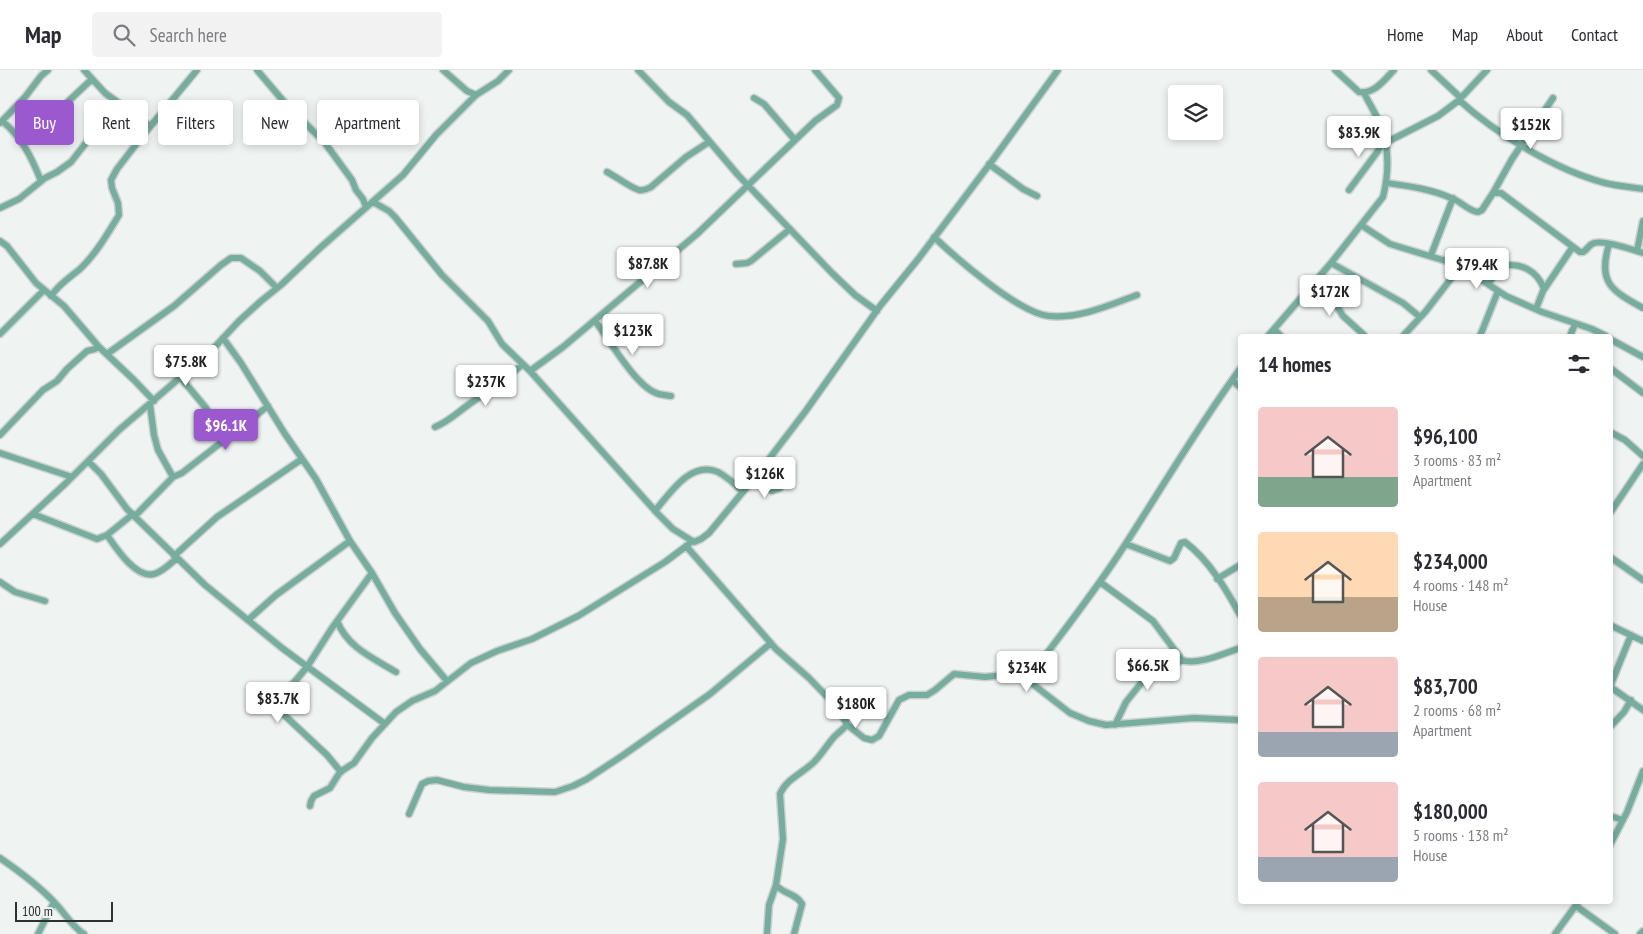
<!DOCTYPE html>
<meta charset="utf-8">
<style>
:root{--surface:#fff;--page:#f2f2f3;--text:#2b2b33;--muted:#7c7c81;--line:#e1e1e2;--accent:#9a59cf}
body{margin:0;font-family:"PT Sans Narrow",sans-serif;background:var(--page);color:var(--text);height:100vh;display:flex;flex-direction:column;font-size:19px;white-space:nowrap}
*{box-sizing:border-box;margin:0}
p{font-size:16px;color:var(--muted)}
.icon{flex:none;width:28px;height:28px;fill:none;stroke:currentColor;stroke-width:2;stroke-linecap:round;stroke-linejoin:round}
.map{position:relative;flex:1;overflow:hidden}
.drawer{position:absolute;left:1238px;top:264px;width:375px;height:570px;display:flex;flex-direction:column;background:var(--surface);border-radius:5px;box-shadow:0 2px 8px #0003}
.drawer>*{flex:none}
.banner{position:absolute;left:15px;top:30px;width:475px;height:45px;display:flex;gap:10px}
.controls{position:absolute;left:1168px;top:15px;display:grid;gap:10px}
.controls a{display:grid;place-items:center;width:55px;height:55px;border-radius:5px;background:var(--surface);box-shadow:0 2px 8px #0003;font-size:25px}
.scale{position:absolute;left:15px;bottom:12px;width:98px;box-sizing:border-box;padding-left:5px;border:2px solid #2e302f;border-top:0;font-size:14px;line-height:18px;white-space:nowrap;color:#2e302f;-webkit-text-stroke:4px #eff4f3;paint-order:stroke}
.price{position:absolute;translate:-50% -42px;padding:0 11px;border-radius:5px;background:#fff;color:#222;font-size:16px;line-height:32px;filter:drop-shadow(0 1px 2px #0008)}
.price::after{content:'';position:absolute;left:50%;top:30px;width:15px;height:11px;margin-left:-8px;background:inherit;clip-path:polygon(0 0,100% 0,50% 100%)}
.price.active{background:var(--accent);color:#fff}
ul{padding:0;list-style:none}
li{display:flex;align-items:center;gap:15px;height:125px;padding:0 20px}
li span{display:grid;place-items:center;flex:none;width:140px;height:100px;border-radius:5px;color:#555}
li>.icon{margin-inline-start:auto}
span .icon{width:60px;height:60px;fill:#fffc;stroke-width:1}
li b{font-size:21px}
h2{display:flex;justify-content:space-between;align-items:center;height:60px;padding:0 20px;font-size:21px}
.tag{padding:0 18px;border-radius:5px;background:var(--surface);box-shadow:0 2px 8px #0003;font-size:18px;line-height:45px}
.tag.active{background:var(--accent);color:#fff}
header{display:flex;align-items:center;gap:30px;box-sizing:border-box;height:70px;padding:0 25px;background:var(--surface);border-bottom:1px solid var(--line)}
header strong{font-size:24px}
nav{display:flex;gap:28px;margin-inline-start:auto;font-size:18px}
.search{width:350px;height:45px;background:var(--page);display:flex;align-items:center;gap:12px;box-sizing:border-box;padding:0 18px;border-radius:5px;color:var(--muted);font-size:19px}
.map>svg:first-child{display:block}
</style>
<header>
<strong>Map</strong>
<div class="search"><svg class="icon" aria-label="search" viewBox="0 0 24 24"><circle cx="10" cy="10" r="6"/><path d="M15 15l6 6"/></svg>Search here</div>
<nav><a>Home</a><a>Map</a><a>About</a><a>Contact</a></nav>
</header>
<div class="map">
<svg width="1643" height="864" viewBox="0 0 1643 864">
<rect width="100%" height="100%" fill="#eff4f3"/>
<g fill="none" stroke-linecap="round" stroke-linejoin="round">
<g stroke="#ccd1d0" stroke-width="9">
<path id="minor" d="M84 0 105 23 150 56
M257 0 285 33 325 73 352 110 356 120 363 129 366 137
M443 0 467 21 476 25
M638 0 669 32 687 45 738 105 832 203 855 225 877 241
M1335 0 1359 22C1374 25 1385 9 1394 0
M1431 0 1461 28
M754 28 764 34 795 70
M1459 30C1496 64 1556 100 1605 113 1617 116 1630 117 1643 119
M2 51C21 66 32 88 41 111
M0 53 25 27 41 6 48 0
M1385 73 1438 46 1458 31 1487 0
M23 74 92 9
M989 94 1023 119 1037 126
M607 102C615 106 633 119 639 120 644 121 647 119 651 117L686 87 709 72
M1387 113C1408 116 1431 119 1451 128 1461 131 1468 141 1478 142L1482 140 1493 123H1501L1580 182H1583C1587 180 1588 176 1592 174 1600 168 1633 180 1643 183
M1349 120 1378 81 1384 69
M1493 123 1512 89 1553 28
M373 132 389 141 395 147 442 205 488 251 502 274 530 301 658 444 673 459 694 472 701 469 709 463 756 406 805 342 880 236 919 188 992 91 1058 0
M0 138 19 129 45 108 57 102 71 92 96 60 113 30
M1361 155 1390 174 1449 192 1471 203 1506 226 1542 242 1592 259 1606 266
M934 167C956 188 1020 244 1049 246 1079 249 1110 235 1137 225
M0 171 7 176 36 213 64 236 99 277 134 310 154 331
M1609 174C1598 212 1610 220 1643 238
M1637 181 1643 151
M1431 185 1453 128
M1331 193 1403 233 1420 247
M736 194 747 193 751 191 790 159
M1314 212 1333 226 1338 238 1343 246 1364 265
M1488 214 1501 196C1520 192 1537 200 1544 219
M51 226C59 214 69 208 80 199 96 184 108 163 119 145L118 133 112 118 111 110 117 99 144 64 197 0
M1536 239 1543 221 1572 178
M595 251C609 269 635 315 656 323 660 325 666 325 671 326
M1274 259 1281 266
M0 264 44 220
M1268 266 1331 193 1383 127C1388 107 1389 85 1384 65 1381 52 1370 35 1364 23
M1403 266 1426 241 1460 197
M1480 266 1498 221
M1570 266 1575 254
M223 268 241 293 285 364 316 409 350 471 372 503 395 543 420 579 447 611
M1610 269 1643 287
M107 284 174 236 221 195 231 188H241L260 201 277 218
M1610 298 1643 323
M530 301 563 277 697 164 815 51 837 35 839 28 815 0
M181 308 206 338 223 370
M1232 310 1240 317
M435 357C448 352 457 343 468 335 488 321 505 310 523 294
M1610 362 1625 370 1643 386
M0 365 43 320 57 311 67 299 87 281 95 279 98 276
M0 383 72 407
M88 391 101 404 127 439 205 515 282 578 385 654
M173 407 182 403 268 336
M754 408 772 421 780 418
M655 441C670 423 691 390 718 402 727 407 736 415 743 422
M1610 443 1643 394
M33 444 97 469 107 465 133 444
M135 446 173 407 158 380 154 365 150 335
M107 465C116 478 136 509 154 504 162 502 170 494 177 488
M0 474 65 414 119 360 211 281 239 251 261 231 281 215 320 178 403 105 436 65 476 25 498 11 509 0
M1126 474 1170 491 1174 488 1181 473 1185 472C1209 490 1226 519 1240 545
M686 476 776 579 809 608 834 634 846 652V656C842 660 838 663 834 667 827 675 822 684 814 692 803 703 786 709 780 724L783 769 776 815C783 824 796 823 802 834L794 864
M174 486 217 447 302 389
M1610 487 1643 510
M1217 509 1240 495
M0 512 15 522 45 531
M1100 512 1153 551 1182 590C1197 596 1225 583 1240 578
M248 550 276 525 350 471
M337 551C348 578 373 588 396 602
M1610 555 1643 571
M1631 565 1611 614 1612 618 1643 640
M1027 610C1058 568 1090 528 1119 484 1159 423 1196 359 1240 299
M846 654 864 668 872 670 879 666 899 630 909 625H927L935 620 954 604 985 607 1005 605 1018 607 1030 612 1070 643 1089 651 1106 655 1194 648 1240 650
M1115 655 1126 632 1146 607 1183 590
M1610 657 1624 642 1631 630
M341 702 327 685 282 643 278 635 281 628 307 597 332 558 372 503
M310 736 311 731 314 726 330 718 340 702 354 693 372 668 396 642 412 631 435 621 471 593 497 581 532 569 578 546 665 492 689 474
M409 744 422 714 428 711 437 710 464 717 489 720 555 722 573 716 587 709 622 686 710 624 771 573
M1610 746 1623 750
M1610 775 1627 742 1643 701
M0 788C19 801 39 816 55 833 64 842 72 857 84 864
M1576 836 1615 864
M38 864 54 832
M767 864 769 835 776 815
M1555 864 1579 831
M1640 864 1643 861"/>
</g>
<use href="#minor" stroke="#77ad9f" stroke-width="6"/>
</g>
</svg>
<div class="controls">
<a><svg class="icon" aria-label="layers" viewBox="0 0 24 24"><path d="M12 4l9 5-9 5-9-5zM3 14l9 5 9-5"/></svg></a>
</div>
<div class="scale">100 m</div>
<b class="price" style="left:1531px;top:80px">$152K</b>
<b class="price" style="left:1359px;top:88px">$83.9K</b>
<b class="price" style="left:648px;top:219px">$87.8K</b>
<b class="price" style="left:1477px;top:220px">$79.4K</b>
<b class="price" style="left:1330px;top:247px">$172K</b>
<b class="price" style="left:633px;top:286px">$123K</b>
<b class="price" style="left:186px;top:317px">$75.8K</b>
<b class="price" style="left:486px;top:337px">$237K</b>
<b class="price active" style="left:226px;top:381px">$96.1K</b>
<b class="price" style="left:765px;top:429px">$126K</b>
<b class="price" style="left:1148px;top:621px">$66.5K</b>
<b class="price" style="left:1027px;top:623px">$234K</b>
<b class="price" style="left:278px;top:654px">$83.7K</b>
<b class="price" style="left:856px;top:659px">$180K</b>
<div class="banner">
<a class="tag active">Buy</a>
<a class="tag">Rent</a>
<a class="tag">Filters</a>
<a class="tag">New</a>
<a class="tag">Apartment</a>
</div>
<section class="drawer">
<h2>14 homes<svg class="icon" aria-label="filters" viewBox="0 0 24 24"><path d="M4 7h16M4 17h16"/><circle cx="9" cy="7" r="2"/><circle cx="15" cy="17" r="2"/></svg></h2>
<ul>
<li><span style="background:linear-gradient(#f6c9c9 70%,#7fa58c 0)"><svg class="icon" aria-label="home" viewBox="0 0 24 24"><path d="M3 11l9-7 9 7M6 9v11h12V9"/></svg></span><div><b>$96,100</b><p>3 rooms · 83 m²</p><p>Apartment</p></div></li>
<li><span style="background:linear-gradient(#ffd9b3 65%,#b9a48a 0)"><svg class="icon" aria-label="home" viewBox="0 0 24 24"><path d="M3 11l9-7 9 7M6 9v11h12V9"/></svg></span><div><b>$234,000</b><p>4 rooms · 148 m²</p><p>House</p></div></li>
<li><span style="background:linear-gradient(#f6c9c9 75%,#9aa5b1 0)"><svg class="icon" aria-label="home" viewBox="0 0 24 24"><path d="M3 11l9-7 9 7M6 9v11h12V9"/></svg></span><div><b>$83,700</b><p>2 rooms · 68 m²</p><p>Apartment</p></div></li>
<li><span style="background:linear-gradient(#f6c9c9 75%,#9aa5b1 0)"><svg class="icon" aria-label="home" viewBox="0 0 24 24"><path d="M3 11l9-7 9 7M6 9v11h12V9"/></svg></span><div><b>$180,000</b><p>5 rooms · 138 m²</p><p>House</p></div></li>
</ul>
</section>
</div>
